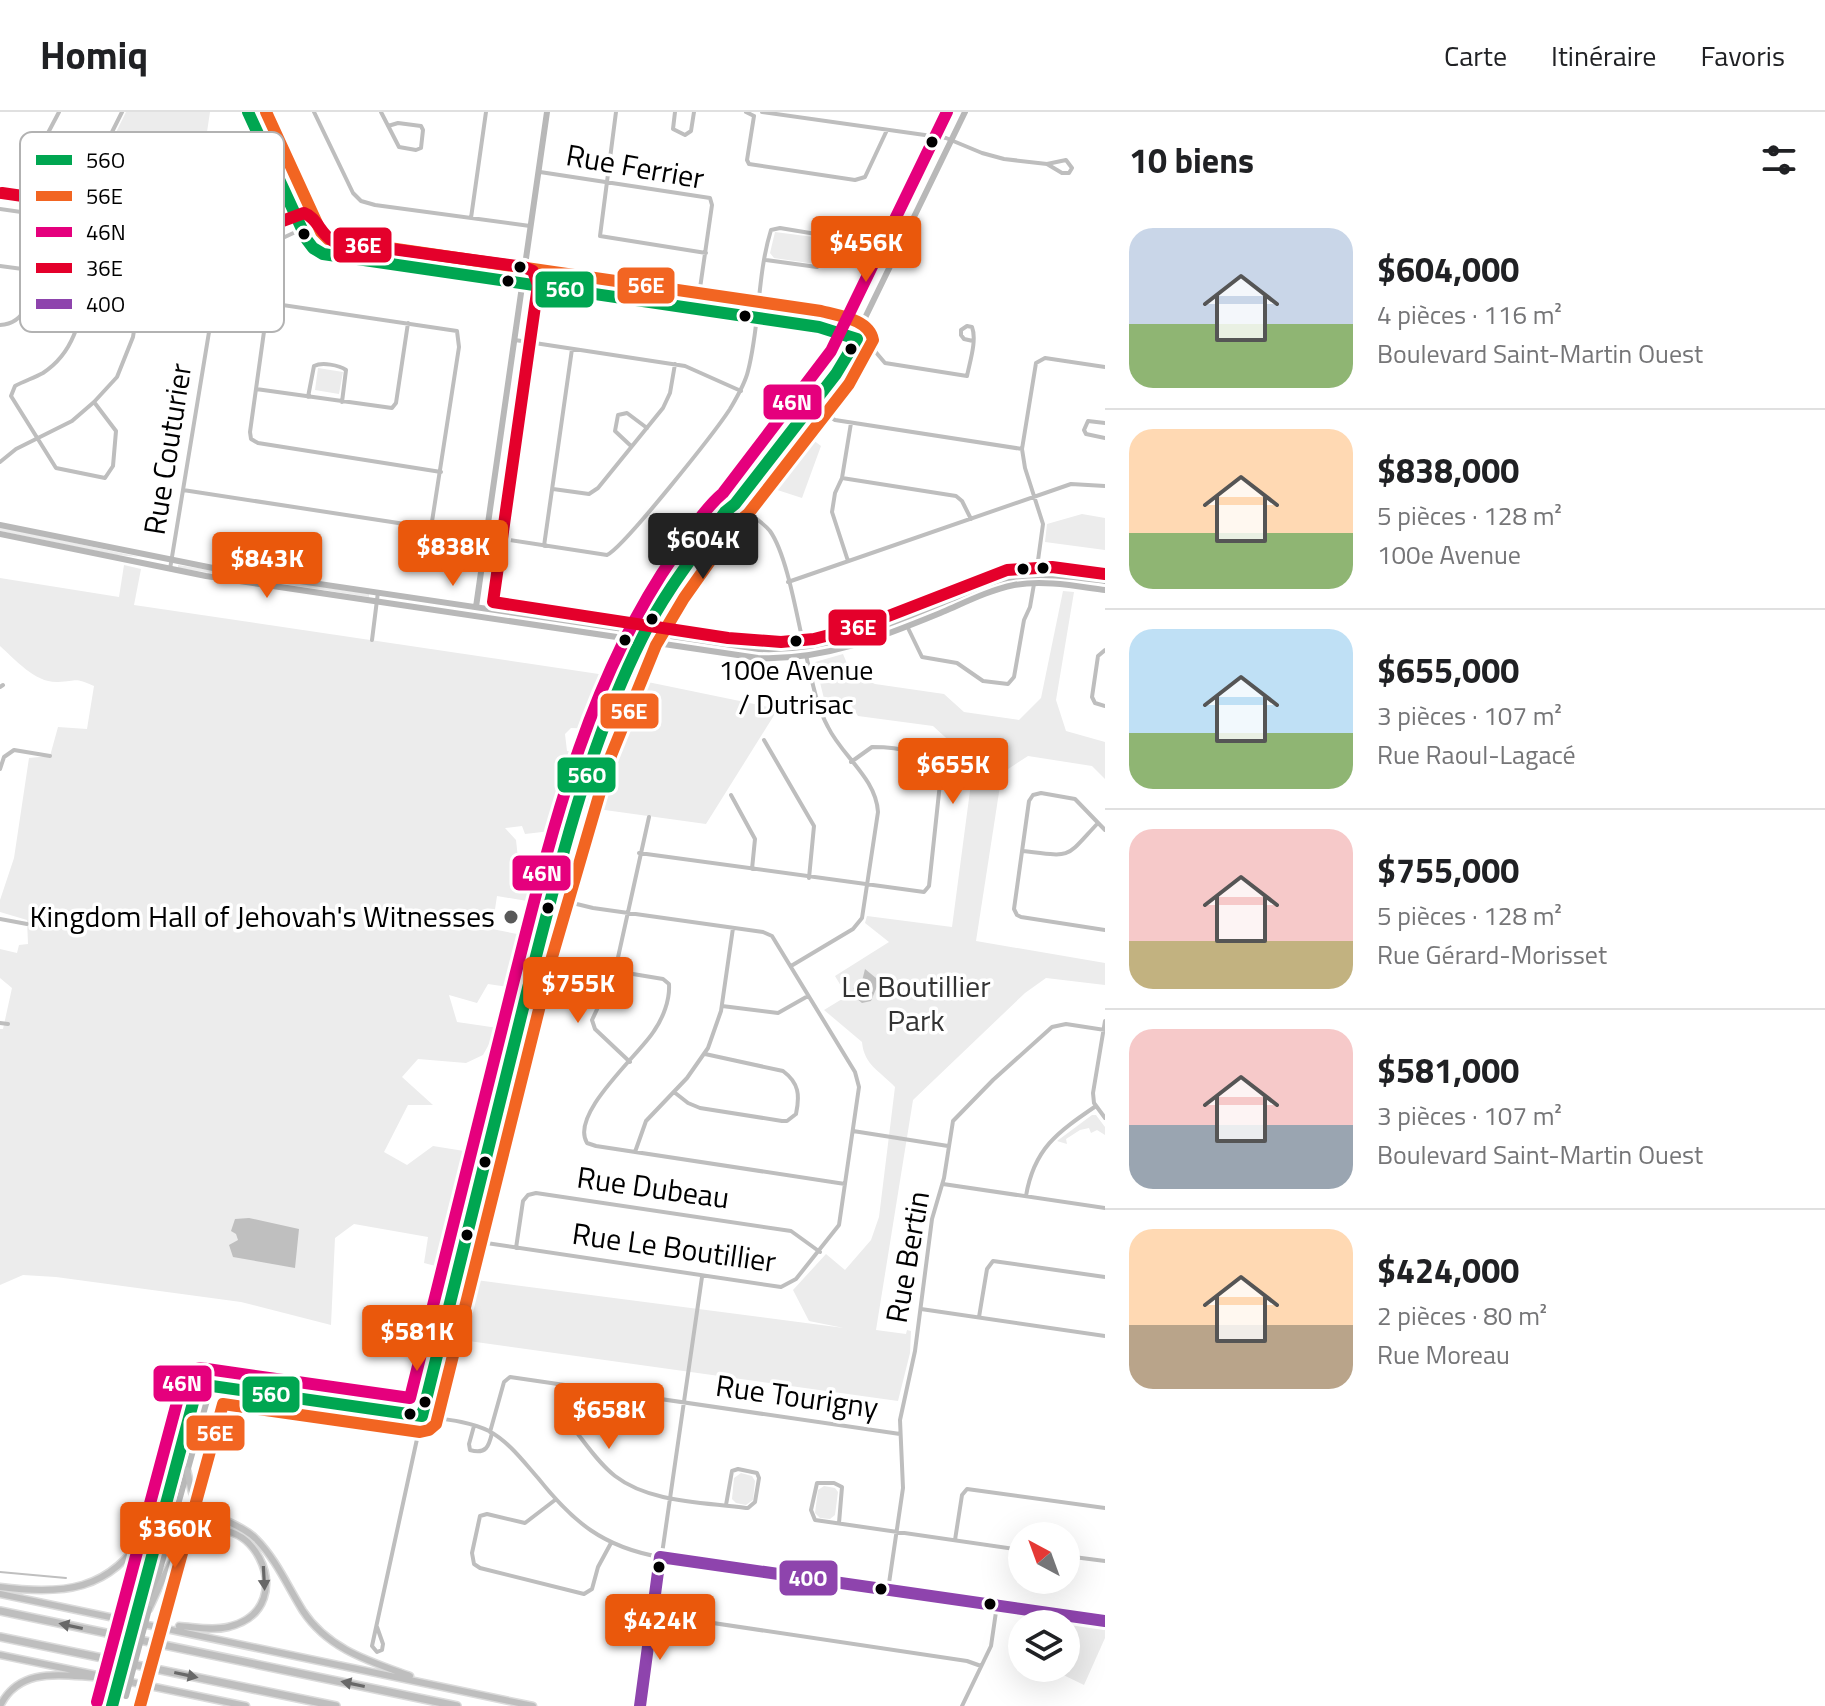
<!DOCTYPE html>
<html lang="fr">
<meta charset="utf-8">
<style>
:root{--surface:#fff;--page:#f2f2f2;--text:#202124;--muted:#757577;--line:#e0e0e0;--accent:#ea580c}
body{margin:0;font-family:"Titillium Web",sans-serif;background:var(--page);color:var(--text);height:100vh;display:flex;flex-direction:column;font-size:30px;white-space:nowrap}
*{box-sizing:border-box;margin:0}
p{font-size:26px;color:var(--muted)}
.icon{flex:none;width:44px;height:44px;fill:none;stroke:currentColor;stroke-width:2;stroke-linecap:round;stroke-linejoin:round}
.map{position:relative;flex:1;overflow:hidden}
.sheet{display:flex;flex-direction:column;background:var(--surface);width:720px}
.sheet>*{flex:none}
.needle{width:52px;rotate:319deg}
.fabs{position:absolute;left:1008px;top:1410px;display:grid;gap:16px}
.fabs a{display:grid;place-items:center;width:72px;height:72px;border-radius:50%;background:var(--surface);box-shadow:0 8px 32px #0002;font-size:40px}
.price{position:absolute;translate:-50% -68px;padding:0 18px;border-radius:8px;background:var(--accent);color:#fff;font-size:26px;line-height:52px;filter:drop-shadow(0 2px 4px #0008)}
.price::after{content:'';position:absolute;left:50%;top:48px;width:24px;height:18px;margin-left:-12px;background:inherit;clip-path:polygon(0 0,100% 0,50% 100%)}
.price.active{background:#222;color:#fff}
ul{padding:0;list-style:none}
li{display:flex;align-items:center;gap:24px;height:200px;padding:0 24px}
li+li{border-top:2px solid var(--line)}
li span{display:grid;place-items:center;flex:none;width:224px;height:160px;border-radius:24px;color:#555}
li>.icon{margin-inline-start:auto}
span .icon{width:96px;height:96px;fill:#fffc;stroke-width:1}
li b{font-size:34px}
h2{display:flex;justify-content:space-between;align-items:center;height:96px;padding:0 24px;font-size:34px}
header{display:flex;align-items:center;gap:48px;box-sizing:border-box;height:112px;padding:0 40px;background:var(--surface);border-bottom:2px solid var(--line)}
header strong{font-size:38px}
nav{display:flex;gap:44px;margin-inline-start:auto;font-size:28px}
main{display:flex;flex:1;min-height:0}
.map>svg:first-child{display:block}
</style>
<header>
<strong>Homiq</strong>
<nav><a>Carte</a><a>Itinéraire</a><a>Favoris</a></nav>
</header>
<main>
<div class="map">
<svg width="1105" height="1594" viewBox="0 0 1105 1594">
<rect width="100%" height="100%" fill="#fff"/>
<path fill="#ececec" d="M126 0H210L192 119 86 104 91 71Z
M775 120 829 127 833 133 815 152 774 146 770 141Z
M318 256 343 260 339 282 315 278Z
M800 318 821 334 802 386 759 372Z
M1082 402 1105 406V438L1045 430 1047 412Z
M0 415 140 445 116 443 0 419Z
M124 453 141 457 134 493 619 565 600 617 571 616 565 622 567 639 591 643 562 732 555 729 551 719 525 722 522 714 505 716 516 728 518 746 544 739 560 742 545 792 497 784 492 817 538 826 523 877 488 872 477 891 449 883 457 910 498 916 483 943 466 951 418 947 402 965 433 993H408L384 1040 407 1053 433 1034 464 1039 472 1029 482 1045 455 1159 424 1151 428 1125 354 1112 335 1126 331 1213 241 1190 56 1165 23 1163 0 1173V917H3L12 876 0 866V837L17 841 19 833 28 832 27 808 0 800V788L14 746 29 646 50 644 58 615 87 617 94 574C74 565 78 569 58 570 35 571 16 548 0 534V466L119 485Z
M178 453 369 482V485L178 456Z
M1063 479 1074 480 1056 588 1066 619 1105 630V667L1092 654 1028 644 1002 661 976 829 1105 851V873L1046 866 1025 881 913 988 876 1218 906 1222 907 1218 911 1219 910 1241 898 1289 447 1226 461 1166 844 1216 809 1209 793 1178 826 1142 845 1158 871 1128 879 1105 895 975C880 959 864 953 862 930L824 898 847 884 835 864 889 830 865 811 867 804 952 815 973 656 967 645 933 614 858 604 849 590 827 599 815 550 843 542 851 561 875 572 944 582 964 600 1019 608 1041 586Z
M638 568 778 597 706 712 583 695 611 610Z
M1092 1003H1096L1105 1015V1023L1097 1018 1091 1021 1089 1016 1080 1018 1066 1027 1067 1032 1057 1029Z
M741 1361 752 1364 755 1369 753 1388 746 1393 736 1391 732 1387 734 1366Z
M824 1374 835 1376 838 1380 835 1403 830 1407 820 1406 815 1401 818 1378Z
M1038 1505 1105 1515V1526L1084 1573 1049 1556H1066V1512H1036Z"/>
<path fill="#bfbfbf" d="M865 857 876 866 878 872 871 889 862 891 856 886 853 876 862 869Z
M249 1106 299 1117 295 1156 233 1145 229 1133 238 1128 236 1122 231 1119 235 1107Z"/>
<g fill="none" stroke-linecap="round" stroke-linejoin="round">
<path stroke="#bfbfbf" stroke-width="2" d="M0 1460 66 1466"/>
<g stroke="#dbdbdb" stroke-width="9">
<path id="primary" d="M187 1358C190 1368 190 1379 195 1388 206 1405 240 1410 256 1427 276 1447 288 1475 303 1499 328 1537 369 1549 410 1564
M161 1412 222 1407
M0 1475C61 1483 111 1480 145 1420 158 1396 166 1370 178 1346
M0 1482 533 1594
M149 1497C159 1477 168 1449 185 1433 246 1377 308 1496 228 1515 212 1519 195 1515 179 1514
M0 1543 246 1594
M0 1594C19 1556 58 1563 93 1565
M109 1594 115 1582"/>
</g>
<g stroke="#dbdbdb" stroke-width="10">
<path id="highway" d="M0 1499 457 1594
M0 1525 336 1594"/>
</g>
<path stroke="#bebebe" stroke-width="4" d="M248 0 307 128 313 136 323 142 824 216 868 231 885 251 967 264C970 249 977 228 972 215L967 214 961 218V223L964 227 973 229
M314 0 353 81 361 89 375 93 530 114
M381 0 399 35 416 38 421 36 423 18 421 14 398 11 388 14
M616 0 600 124 706 141
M675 0 673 17 685 23 691 19 694 0
M746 0 754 4
M762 0 946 26 982 41 1004 47 1047 52 1066 48 1072 56 1069 61H1062L1047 52
M754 4 747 48 749 52 855 68 865 65 887 18
M260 30 240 40 237 59 244 62 270 50
M540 60 710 86 712 93 697 197
M0 97 259 134 272 131 302 117
M22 100 30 55 59 0
M471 106 486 0
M79 108 86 72 122 0
M766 148 817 155 835 136 839 125
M0 154 142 173
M88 166C81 202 77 239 43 261 34 266 24 269 15 274L11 284 56 356 105 366 113 354 116 319 94 290
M216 183 457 219 459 235 431 416
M268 191 250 320 251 327 258 331 441 360
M0 213C29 211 31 182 34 158
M515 228 685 254 741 279
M256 277 392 296 396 291 408 211
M308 285 314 254C322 250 339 253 346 258L342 290
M811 294 835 308 1022 337
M1105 311 1088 309 1084 318 1086 322 1105 326
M631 334 615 319 618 303 627 301 647 316
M0 350 16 337 72 309 94 290 117 265 133 225 150 119
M842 366 956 384 962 389 971 407
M553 377 589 382 598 376 663 296 670 281 675 252
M183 378 607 443C624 435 715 320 730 297 737 285 745 272 748 259 760 213 757 163 771 118L780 116 900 136
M735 392C746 400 761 408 770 419 787 443 797 505 804 535
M544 434 572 237
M848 449 832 400 835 381 842 366 851 311
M170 457 224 129
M1036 463 1043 412 1025 356 1022 337 1036 251 1045 246 1105 255
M788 470 1071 372 1105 374
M907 514 922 545 957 551 983 569 1008 572 1014 565 1024 508 1030 495 1034 472
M372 528 378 480
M1105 538 1098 544 1092 585 1095 591 1105 594
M0 575 3 573
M764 628 814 714 809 766
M0 657 4 645 14 638 50 644
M731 683 755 727 752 757
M1105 718 1075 687 1041 681 1033 683 1029 689 1014 797 1017 803 1021 805 1105 818
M1023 739C1074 745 1064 747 1098 711
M639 741 924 780 929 774 941 662C922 639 902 635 872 635L851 650
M0 807 27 812
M791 854 853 817 862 806 878 700C876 666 842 644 828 615 816 593 812 568 806 543
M615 859 663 867 669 872C670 888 663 906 654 919 640 942 569 1002 587 1031L596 1034 845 1072
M722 894 778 901 808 884
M1105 909 1093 981 1094 991 1105 1006
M0 911 8 912
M630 950 595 917 592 908 615 859 649 705
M674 980 688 991 700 996 782 1009H787L796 1002C800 983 799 971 783 959L705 942
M853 1019 948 1034
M635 1040 646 1009 687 966 708 936 721 899 733 816
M943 1072 1105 1096
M1026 1084C1034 1036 1058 1020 1096 994
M466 1128 781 1175 796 1167 839 1113 859 975 855 960 772 824 763 820 593 796 552 786
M516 1136 523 1089 528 1083 536 1081 791 1119 820 1140
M921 1197 1105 1224
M979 1205 987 1157 993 1149 1105 1165
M575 1275 570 1312C584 1329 597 1350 615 1364 650 1391 704 1390 746 1396H748L755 1390 759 1366 757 1361 738 1357 732 1359 726 1393
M474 1314 469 1332 470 1338C486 1343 489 1334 492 1321
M490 1320 504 1270 510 1265 900 1322
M555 1388 525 1411 487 1402 480 1404 472 1441 474 1452 480 1456 584 1482 592 1477 598 1455 611 1431
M839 1411 842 1375 834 1371H817L811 1398 815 1408 1022 1438
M955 1428 962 1383 967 1377 1105 1396
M1066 1444 1105 1449
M888 1478 903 1376 900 1308 915 1239 932 1107 944 1066 953 1009 993 968 1052 915 1066 912 1105 918
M653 1502 967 1549 981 1554
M377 1515 383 1532 382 1538 377 1540 372 1534 422 1304C443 1307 469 1309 489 1319 509 1330 523 1349 538 1366 573 1410 603 1435 660 1445L1105 1509
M640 1594 702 1165
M962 1594 991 1534 997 1493"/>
<path stroke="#b8b8b8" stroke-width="6" d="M0 413 218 457 759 537C827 540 888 513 949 488 970 479 991 468 1013 465 1043 460 1075 465 1105 469
M0 422 206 464 758 546C825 549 884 524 945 499 968 489 990 478 1014 473 1044 468 1075 474 1105 478
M476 495 547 0
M614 596 668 494 731 403 734 393
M152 1486 211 1274
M139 1495 198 1272 422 1304C461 1150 497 995 537 841 566 735 593 625 642 526 665 481 696 441 725 400L735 392 845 247 965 0"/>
<use href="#primary" stroke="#bebebe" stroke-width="6"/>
<use href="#highway" stroke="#bebebe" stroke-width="7"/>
<path stroke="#b8b8b8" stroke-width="6" d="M115 1582 139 1495
M126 1584 149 1497"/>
<g stroke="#fff" stroke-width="18">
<path id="bus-1" d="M112 1594 198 1272 422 1304C459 1157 494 1010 531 864 560 750 589 632 642 526 664 481 696 441 725 400L735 392 836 262 857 227 819 215 323 142 313 136 307 128 248 0"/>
</g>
<g stroke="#fff" stroke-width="18">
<path id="bus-2" d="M140 1594 223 1292 420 1320 429 1318 436 1312 552 845 610 646 656 533 684 486 737 411 748 402 849 272 873 228C869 207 839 204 821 199L328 127 321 120 266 0"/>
</g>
<g stroke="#fff" stroke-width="18">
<path id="bus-3" d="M97 1590 183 1268 187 1260 200 1256 410 1286C445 1145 479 1004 515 864 552 718 588 567 675 442 690 421 704 397 723 381L831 239 947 0"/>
</g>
<g stroke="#fff" stroke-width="18">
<path id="bus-4" d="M2 81 258 118 304 101C318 106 320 122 333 129L524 155 533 159 538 173 493 490 728 526 781 530 814 527 860 515 1007 458 1052 455 1105 462"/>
</g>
<g stroke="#fff" stroke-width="18">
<path id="bus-5" d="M640 1594 660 1445 1105 1509"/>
</g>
<use href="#bus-1" stroke="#00a651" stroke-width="12"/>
<use href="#bus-2" stroke="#f26522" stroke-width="12"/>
<use href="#bus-3" stroke="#e5007d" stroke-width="12"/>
<use href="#bus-4" stroke="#e4002b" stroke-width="12"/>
<use href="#bus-5" stroke="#8e44ad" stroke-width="12"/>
</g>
<defs><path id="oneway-solid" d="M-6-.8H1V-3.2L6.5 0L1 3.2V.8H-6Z" transform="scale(2)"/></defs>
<g fill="#686868">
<use href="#oneway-solid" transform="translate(264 1466) rotate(87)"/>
<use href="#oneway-solid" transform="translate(71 1514) rotate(-168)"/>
<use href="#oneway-solid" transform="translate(186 1563) rotate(12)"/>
<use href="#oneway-solid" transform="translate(353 1572) rotate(-168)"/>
</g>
<g fill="#000" stroke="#fff" stroke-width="3">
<circle cx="932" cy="30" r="7"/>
<circle cx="304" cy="122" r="7"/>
<circle cx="520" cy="155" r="7"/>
<circle cx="508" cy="169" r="7"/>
<circle cx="745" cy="204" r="7"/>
<circle cx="851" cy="237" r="7"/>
<circle cx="1043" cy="456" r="7"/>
<circle cx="1023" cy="457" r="7"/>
<circle cx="652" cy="507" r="7"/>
<circle cx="625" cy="528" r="7"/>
<circle cx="796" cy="529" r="7"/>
<circle cx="548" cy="796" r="7"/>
<circle cx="485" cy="1050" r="7"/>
<circle cx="467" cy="1123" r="7"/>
<circle cx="425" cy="1290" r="7"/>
<circle cx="410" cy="1302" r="7"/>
<circle cx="659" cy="1455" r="7"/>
<circle cx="881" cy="1477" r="7"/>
<circle cx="990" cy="1492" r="7"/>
</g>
<circle fill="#595959" stroke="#fff" stroke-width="3" cx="511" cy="805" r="8"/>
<g text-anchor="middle" stroke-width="7" stroke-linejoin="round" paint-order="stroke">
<g font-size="28" fill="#000" stroke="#fff">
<text x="796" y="568">100e Avenue<tspan x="796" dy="34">/ Dutrisac</tspan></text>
</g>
<g font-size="30" fill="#000" stroke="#fff">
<text transform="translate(635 55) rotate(10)" y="10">Rue Ferrier</text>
<text transform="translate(168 337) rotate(-81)" y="10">Rue Couturier</text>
<text transform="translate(653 1076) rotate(8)" y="10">Rue Dubeau</text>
<text transform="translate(674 1136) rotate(8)" y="10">Rue Le Boutillier</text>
<text transform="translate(908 1145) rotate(-80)" y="10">Rue Bertin</text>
<text transform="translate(797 1285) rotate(8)" y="10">Rue Tourigny</text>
</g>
<g font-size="30" fill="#000" stroke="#fff" text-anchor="end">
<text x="495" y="815">Kingdom Hall of Jehovah's Witnesses</text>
</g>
<g font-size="30" fill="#333" stroke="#fff">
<text x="916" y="885">Le Boutillier<tspan x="916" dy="34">Park</tspan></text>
</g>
</g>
<rect x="20" y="20" width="264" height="200" rx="12" fill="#fff" stroke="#b2b2b2" stroke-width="2"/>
<rect x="36" y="43" width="36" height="10" fill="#00a651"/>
<rect x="36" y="79" width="36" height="10" fill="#f26522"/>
<rect x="36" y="115" width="36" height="10" fill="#e5007d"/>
<rect x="36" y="151" width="36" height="10" fill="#e4002b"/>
<rect x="36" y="187" width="36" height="10" fill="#8e44ad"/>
<g font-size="22" fill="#000">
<text x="86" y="56">56O</text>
<text x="86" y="92">56E</text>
<text x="86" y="128">46N</text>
<text x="86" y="164">36E</text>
<text x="86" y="200">40O</text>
</g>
<g stroke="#fff" stroke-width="3">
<rect x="332" y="114" width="61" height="38" rx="8" fill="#e4002b"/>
<rect x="616" y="154" width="60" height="39" rx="8" fill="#f26522"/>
<rect x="534" y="158" width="61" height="39" rx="8" fill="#00a651"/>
<rect x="762" y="271" width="61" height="38" rx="8" fill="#e5007d"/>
<rect x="827" y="496" width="61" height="39" rx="8" fill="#e4002b"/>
<rect x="599" y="580" width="61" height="38" rx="8" fill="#f26522"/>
<rect x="556" y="644" width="61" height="38" rx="8" fill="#00a651"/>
<rect x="511" y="742" width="61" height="38" rx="8" fill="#e5007d"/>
<rect x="152" y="1252" width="61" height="39" rx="8" fill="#e5007d"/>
<rect x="241" y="1263" width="60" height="39" rx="8" fill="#00a651"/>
<rect x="185" y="1302" width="61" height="38" rx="8" fill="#f26522"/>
<rect x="778" y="1447" width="61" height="38" rx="8" fill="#8e44ad"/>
</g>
<g font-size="22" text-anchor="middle" font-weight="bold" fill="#fff">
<text x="363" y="141">36E</text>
<text x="646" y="181">56E</text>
<text x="565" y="185">56O</text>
<text x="792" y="298">46N</text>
<text x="858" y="523">36E</text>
<text x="629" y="607">56E</text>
<text x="587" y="671">56O</text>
<text x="542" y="769">46N</text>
<text x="182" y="1279">46N</text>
<text x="271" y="1290">56O</text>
<text x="215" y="1329">56E</text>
<text x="808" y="1474">40O</text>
</g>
</svg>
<div class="fabs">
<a><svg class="needle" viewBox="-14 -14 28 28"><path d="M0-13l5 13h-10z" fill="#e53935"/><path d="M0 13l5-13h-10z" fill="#757577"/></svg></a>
<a><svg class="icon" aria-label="layers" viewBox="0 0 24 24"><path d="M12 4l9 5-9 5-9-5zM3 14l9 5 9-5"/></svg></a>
</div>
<b class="price" style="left:866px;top:172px">$456K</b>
<b class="price active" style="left:703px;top:469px">$604K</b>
<b class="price" style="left:453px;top:476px">$838K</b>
<b class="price" style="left:267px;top:488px">$843K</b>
<b class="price" style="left:953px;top:694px">$655K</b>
<b class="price" style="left:578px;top:913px">$755K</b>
<b class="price" style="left:417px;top:1261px">$581K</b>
<b class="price" style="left:609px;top:1339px">$658K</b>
<b class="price" style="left:175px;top:1458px">$360K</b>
<b class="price" style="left:660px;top:1550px">$424K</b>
</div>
<section class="sheet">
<h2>10 biens<svg class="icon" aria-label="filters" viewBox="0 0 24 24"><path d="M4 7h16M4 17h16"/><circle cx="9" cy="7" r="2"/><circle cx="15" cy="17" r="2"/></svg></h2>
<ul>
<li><span style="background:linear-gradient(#c9d6e8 60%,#8fb573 0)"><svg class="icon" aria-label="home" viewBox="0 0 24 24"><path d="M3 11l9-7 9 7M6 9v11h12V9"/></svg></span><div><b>$604,000</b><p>4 pièces · 116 m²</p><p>Boulevard Saint-Martin Ouest</p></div></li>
<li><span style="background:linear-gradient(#ffd9b3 65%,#8fb573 0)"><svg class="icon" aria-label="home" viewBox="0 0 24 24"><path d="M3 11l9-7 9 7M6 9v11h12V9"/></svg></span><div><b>$838,000</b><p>5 pièces · 128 m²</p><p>100e Avenue</p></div></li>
<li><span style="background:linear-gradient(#bfe0f5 65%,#8fb573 0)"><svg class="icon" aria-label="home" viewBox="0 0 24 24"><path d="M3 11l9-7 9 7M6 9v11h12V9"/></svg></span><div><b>$655,000</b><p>3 pièces · 107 m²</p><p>Rue Raoul-Lagacé</p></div></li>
<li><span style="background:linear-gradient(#f6c9c9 70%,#c2b280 0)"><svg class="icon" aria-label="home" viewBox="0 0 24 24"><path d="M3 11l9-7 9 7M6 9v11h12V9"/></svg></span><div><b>$755,000</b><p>5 pièces · 128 m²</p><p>Rue Gérard-Morisset</p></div></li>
<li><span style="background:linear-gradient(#f6c9c9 60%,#9aa5b1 0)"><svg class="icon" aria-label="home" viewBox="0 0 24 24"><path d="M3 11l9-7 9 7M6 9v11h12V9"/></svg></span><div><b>$581,000</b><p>3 pièces · 107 m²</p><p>Boulevard Saint-Martin Ouest</p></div></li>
<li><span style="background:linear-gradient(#ffd9b3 60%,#b9a48a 0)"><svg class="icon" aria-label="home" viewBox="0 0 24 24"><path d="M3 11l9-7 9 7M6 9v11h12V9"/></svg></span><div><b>$424,000</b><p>2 pièces · 80 m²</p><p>Rue Moreau</p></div></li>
</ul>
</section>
</main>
